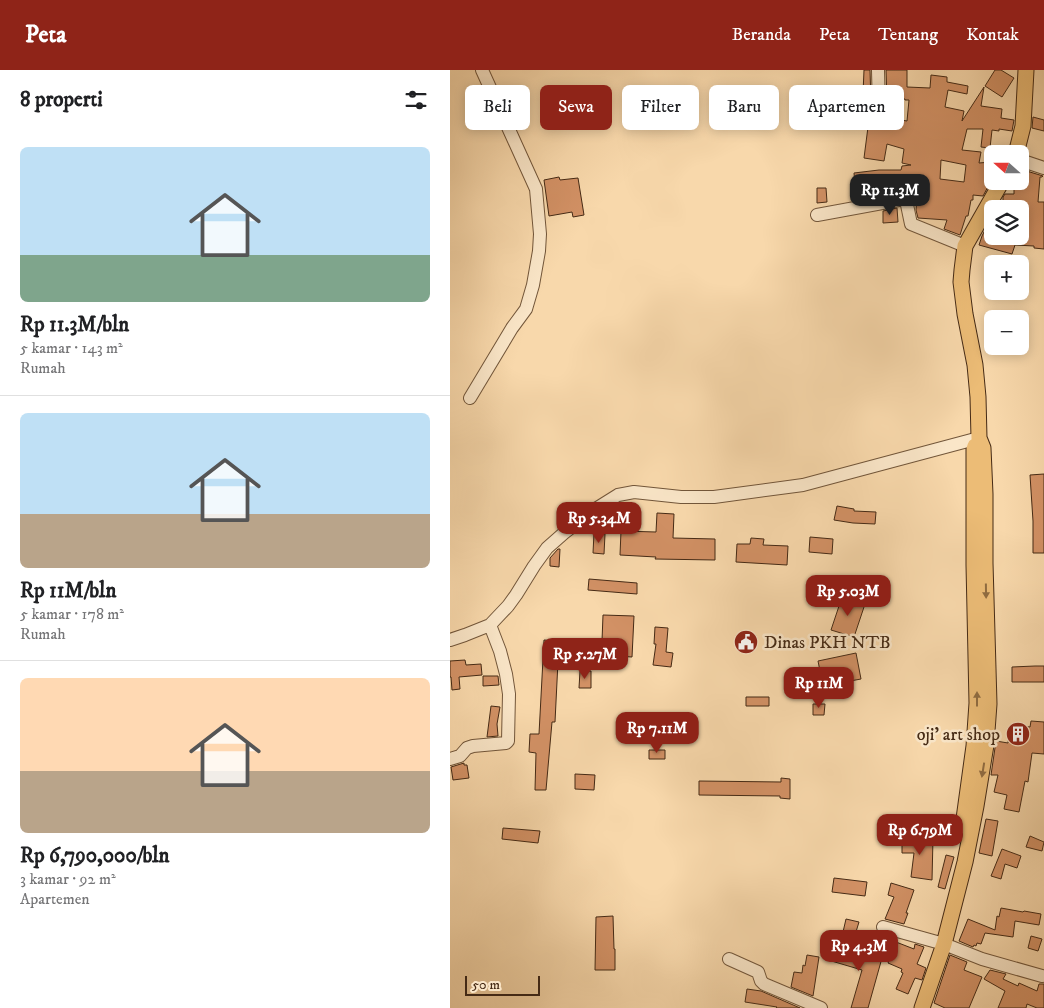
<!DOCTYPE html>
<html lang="id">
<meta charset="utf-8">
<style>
:root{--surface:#fff;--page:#f6f6f6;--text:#202124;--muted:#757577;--line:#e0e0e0;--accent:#8f2418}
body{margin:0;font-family:"IM FELL DW Pica",serif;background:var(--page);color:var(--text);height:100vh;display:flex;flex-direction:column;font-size:19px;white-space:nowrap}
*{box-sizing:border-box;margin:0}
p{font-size:16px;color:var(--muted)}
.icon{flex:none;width:28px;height:28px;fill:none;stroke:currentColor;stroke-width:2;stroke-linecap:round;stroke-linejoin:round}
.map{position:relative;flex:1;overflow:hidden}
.panel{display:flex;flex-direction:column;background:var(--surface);width:450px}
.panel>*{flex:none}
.hud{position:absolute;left:15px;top:15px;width:475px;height:45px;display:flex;gap:10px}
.needle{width:32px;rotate:291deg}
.buttons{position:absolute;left:534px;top:75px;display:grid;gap:10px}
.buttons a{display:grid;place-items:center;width:45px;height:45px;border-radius:8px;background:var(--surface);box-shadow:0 2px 12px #0003;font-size:25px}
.scale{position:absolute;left:15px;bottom:12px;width:75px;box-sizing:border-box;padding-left:5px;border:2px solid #452a15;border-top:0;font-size:14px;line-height:18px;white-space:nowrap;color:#452a15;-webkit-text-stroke:4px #fae6c8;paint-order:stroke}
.price{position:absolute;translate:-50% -42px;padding:0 11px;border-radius:10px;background:var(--accent);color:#fff;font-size:16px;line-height:32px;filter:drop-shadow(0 1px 2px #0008)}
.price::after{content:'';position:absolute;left:50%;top:30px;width:15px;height:11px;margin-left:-8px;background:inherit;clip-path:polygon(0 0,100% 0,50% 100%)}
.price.on{background:#222;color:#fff}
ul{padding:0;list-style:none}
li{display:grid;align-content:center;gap:10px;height:265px;padding:0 20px}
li+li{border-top:1px solid var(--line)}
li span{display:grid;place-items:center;height:155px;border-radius:8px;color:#555}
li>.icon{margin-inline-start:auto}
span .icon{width:90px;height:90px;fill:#fffc;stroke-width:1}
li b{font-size:21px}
h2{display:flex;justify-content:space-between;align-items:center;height:60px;padding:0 20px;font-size:21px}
.tag{padding:0 18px;border-radius:8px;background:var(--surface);box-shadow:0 2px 12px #0003;font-size:18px;line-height:45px}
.tag.on{background:var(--accent);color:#fff}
header{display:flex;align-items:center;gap:30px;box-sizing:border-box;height:70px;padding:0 25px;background:var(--accent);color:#fff}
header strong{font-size:24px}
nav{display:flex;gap:28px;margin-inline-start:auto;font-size:18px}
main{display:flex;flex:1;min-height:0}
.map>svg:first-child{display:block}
</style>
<header>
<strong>Peta</strong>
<nav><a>Beranda</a><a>Peta</a><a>Tentang</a><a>Kontak</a></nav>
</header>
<main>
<section class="panel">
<h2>8 properti<svg class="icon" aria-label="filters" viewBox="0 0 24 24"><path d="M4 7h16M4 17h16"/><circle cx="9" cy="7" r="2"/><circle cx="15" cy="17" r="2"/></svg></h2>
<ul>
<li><span style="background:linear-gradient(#bfe0f5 70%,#7fa58c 0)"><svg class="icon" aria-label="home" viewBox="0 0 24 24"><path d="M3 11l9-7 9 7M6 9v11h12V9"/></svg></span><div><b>Rp 11.3M/bln</b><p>5 kamar · 143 m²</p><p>Rumah</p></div></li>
<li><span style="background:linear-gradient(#bfe0f5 65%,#b9a48a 0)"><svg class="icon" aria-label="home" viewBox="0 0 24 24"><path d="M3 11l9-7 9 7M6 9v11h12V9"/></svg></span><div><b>Rp 11M/bln</b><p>5 kamar · 178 m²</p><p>Rumah</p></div></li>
<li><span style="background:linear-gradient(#ffd9b3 60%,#b9a48a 0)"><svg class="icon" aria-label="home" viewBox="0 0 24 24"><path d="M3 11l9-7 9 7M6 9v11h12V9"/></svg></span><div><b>Rp 6,790,000/bln</b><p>3 kamar · 92 m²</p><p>Apartemen</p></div></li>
</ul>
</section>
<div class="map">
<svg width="594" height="938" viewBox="0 0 594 938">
<rect width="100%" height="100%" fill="#f8d8ab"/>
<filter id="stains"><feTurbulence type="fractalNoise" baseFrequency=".004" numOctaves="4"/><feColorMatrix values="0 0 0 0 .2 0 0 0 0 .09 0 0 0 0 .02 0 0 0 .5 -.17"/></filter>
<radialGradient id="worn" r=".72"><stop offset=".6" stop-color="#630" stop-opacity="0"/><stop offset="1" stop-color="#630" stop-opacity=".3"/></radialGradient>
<path fill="#d29165" stroke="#452a15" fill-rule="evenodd" d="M414 0H420L421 33 414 34 413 49 397 48 398 33H399V24H413Z
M436 0H457V17L480 18 481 5 497 7V12L518 16 517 24 498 20 495 37 514 41 512 51 534 17 531 36 552 39 551 48 564 50 562 61 549 59V61L542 60 540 78 531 77 533 59H517L512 80 531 82 529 93 541 92 540 113 533 126 523 125V130H521L518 146H516L510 165 494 159 497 150 468 148 466 140 468 115H452V113L435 112 436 118H424V112L405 114 404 103 429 100H451L452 96 461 95 452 93 454 79 437 74 434 91 414 88 418 57 430 58 431 48 433 47 457 51 459 30H455V29H441L440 32 437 33ZM491 90 516 95 514 112 490 109Z
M545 0H551L564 8 552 27 535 16Z
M583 47 594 50V61L582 58Z
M570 99 593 106 592 107H590L588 132H594V179L584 178V176L565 175 562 184 529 175 532 166 535 160 542 162V166H559L569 169 570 139H553V127L555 124H564V112H570Z
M109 107 110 110 128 108 134 145 123 147 122 142 99 146 94 110Z
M367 118H376L377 132 367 133Z
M447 138 448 152 433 153V141Z
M594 404V483H583V451L580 405Z
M387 436 404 439V441L426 442 425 454 403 453 384 450Z
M207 443 224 444 223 468 265 469V490L205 489 206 487 170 485 171 461 206 462Z
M144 463 155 464 154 484 143 483Z
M360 467 383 469 382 484 359 482Z
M301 468 314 469 313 475 338 476 337 495 286 492 287 474H300Z
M108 479H110L109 497 100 496V488Z
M139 509 187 513V524L138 520Z
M392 527 415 534 404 567 381 560Z
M153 545 184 546 182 587 151 585 152 581 129 582 128 572 152 571Z
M205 557 218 558 216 582 223 583 221 597 203 595 206 574H204Z
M94 570 109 571 105 652H102L96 720H85L86 683 79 682 80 664H89Z
M406 583 411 609 373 616 368 591Z
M15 590 16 595 31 594 32 605 9 607 10 619 2 620 1 607H0V591Z
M585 596H594V612H562V597Z
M130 601H141V618H129Z
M33 606H48L49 615 33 616Z
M296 627H319V636H296Z
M363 634H375L374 645H363Z
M41 636 50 637 47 654 48 666 37 667Z
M581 651 594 652V684L582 683 578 712 575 711 569 742 554 739 557 725 544 722 548 705H541L546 671 558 673 560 655 580 657Z
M199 680H215V689H199Z
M14 693V695H17L19 708 3 710 1 697Z
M125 704 145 705 144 720 125 719Z
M331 708 340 709V729L330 728V726L249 725V711L331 712Z
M536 749 548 751 542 786 529 783Z
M53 758 90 761 88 773 52 769Z
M580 766 594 772 592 781 576 777Z
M452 768H483L482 810 461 807 464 783H452Z
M552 779 571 786 567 798 555 794 551 809 541 806Z
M496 785 504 787 495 819 488 817Z
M384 808 417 812 415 826 382 822Z
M441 813 464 820 456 843H458L454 854 435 849 444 827 438 825Z
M551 838 573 842 574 841 591 844 589 855 565 851 563 867 535 863 531 874 527 873 526 876 524 875 523 877 509 871 518 849 545 860 547 846 549 847Z
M163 846 164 879H165V900H145L146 847Z
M396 849 409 852 405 865 393 862Z
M581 866 592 869 588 881 578 878Z
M446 872 464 879 465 874 474 877 467 894 476 898 472 910 465 908 458 924 446 919 453 903 451 902 452 899 438 893Z
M382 874 432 888 418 938H401L412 900 378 890Z
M357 885 369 887 363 926 341 917 344 902 352 903 353 895 355 896Z
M500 885 517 892 514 900 532 907 519 938H495L484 933Z
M540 900 556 904 553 909 568 916 569 913 587 921 589 914H594V938H587L577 934 576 938H548L555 921 534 909Z
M297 919 311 921 350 938H326L327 937 295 932Z"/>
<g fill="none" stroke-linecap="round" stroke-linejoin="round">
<g stroke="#72563a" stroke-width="14">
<path id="minor" d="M428 0 429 40
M570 90 594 98
M367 145 454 129 456 130 461 154 515 176
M20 328 62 258 76 239 83 215 89 181 90 164 86 119 32 0
M0 570 15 565 40 555 58 536 66 525 84 496 97 478 114 463 144 440 168 425 184 422 231 427H264L353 415 529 368
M0 689 10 686 17 678 23 676 56 673 58 671 59 624 56 604 50 581 40 555
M433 857 494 874 532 889 592 906
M279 889 308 902 311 911 314 914 371 938"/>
</g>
<g stroke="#452a15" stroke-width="17">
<path id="major" d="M566 84 573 56 576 0
M513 756 524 676 527 633 524 495V379L525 376
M472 938 494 874 515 792 526 736 536 675 539 634 535 493V424L533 378 529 368 528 327 525 295 515 244 511 212 512 200 515 176 552 111"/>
</g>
<use href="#minor" stroke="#fae6c8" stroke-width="12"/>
<use href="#major" stroke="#ecbc76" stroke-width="15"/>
</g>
<defs><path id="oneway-solid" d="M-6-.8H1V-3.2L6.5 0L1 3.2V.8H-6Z" transform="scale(1.25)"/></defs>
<g fill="#906c41">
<use href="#oneway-solid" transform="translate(536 521) rotate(89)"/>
<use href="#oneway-solid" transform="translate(527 629) rotate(-90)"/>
<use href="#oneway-solid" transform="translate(533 700) rotate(99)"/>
</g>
<defs>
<g id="civic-disc" transform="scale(1.25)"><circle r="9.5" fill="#8f2418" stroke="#fae6c8"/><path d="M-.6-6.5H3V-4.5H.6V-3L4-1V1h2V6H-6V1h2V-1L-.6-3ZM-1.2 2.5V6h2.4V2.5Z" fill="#fff"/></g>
<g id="building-disc" transform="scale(1.25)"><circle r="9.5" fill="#8f2418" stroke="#fae6c8"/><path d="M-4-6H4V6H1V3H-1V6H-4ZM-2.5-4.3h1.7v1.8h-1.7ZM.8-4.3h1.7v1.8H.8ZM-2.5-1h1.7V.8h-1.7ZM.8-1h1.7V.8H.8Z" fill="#fff"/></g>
</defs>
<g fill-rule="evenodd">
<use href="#civic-disc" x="296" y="572"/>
<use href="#building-disc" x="568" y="664"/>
</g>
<g text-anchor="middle" stroke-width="5" stroke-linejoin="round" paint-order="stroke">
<g font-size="18" fill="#452a15" stroke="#fae6c8" text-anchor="start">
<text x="314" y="578">Dinas PKH NTB</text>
<text x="550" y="670" text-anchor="end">oji' art shop</text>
</g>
</g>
<rect width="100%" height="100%" filter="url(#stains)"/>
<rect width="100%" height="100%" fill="url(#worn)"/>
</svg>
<div class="buttons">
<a><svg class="needle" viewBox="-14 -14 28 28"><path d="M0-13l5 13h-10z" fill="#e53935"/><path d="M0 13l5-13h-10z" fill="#757577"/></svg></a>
<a><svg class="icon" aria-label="layers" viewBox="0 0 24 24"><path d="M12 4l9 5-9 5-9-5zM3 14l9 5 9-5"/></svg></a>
<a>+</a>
<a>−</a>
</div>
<div class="scale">50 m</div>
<b class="price on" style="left:440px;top:146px">Rp 11.3M</b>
<b class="price" style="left:149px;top:474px">Rp 5.34M</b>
<b class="price" style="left:398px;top:547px">Rp 5.03M</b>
<b class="price" style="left:135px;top:610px">Rp 5.27M</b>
<b class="price" style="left:369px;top:639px">Rp 11M</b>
<b class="price" style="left:207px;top:684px">Rp 7.11M</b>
<b class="price" style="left:470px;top:786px">Rp 6.79M</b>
<b class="price" style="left:409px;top:902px">Rp 4.3M</b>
<div class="hud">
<a class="tag">Beli</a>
<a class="tag on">Sewa</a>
<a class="tag">Filter</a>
<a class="tag">Baru</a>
<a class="tag">Apartemen</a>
</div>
</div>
</main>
